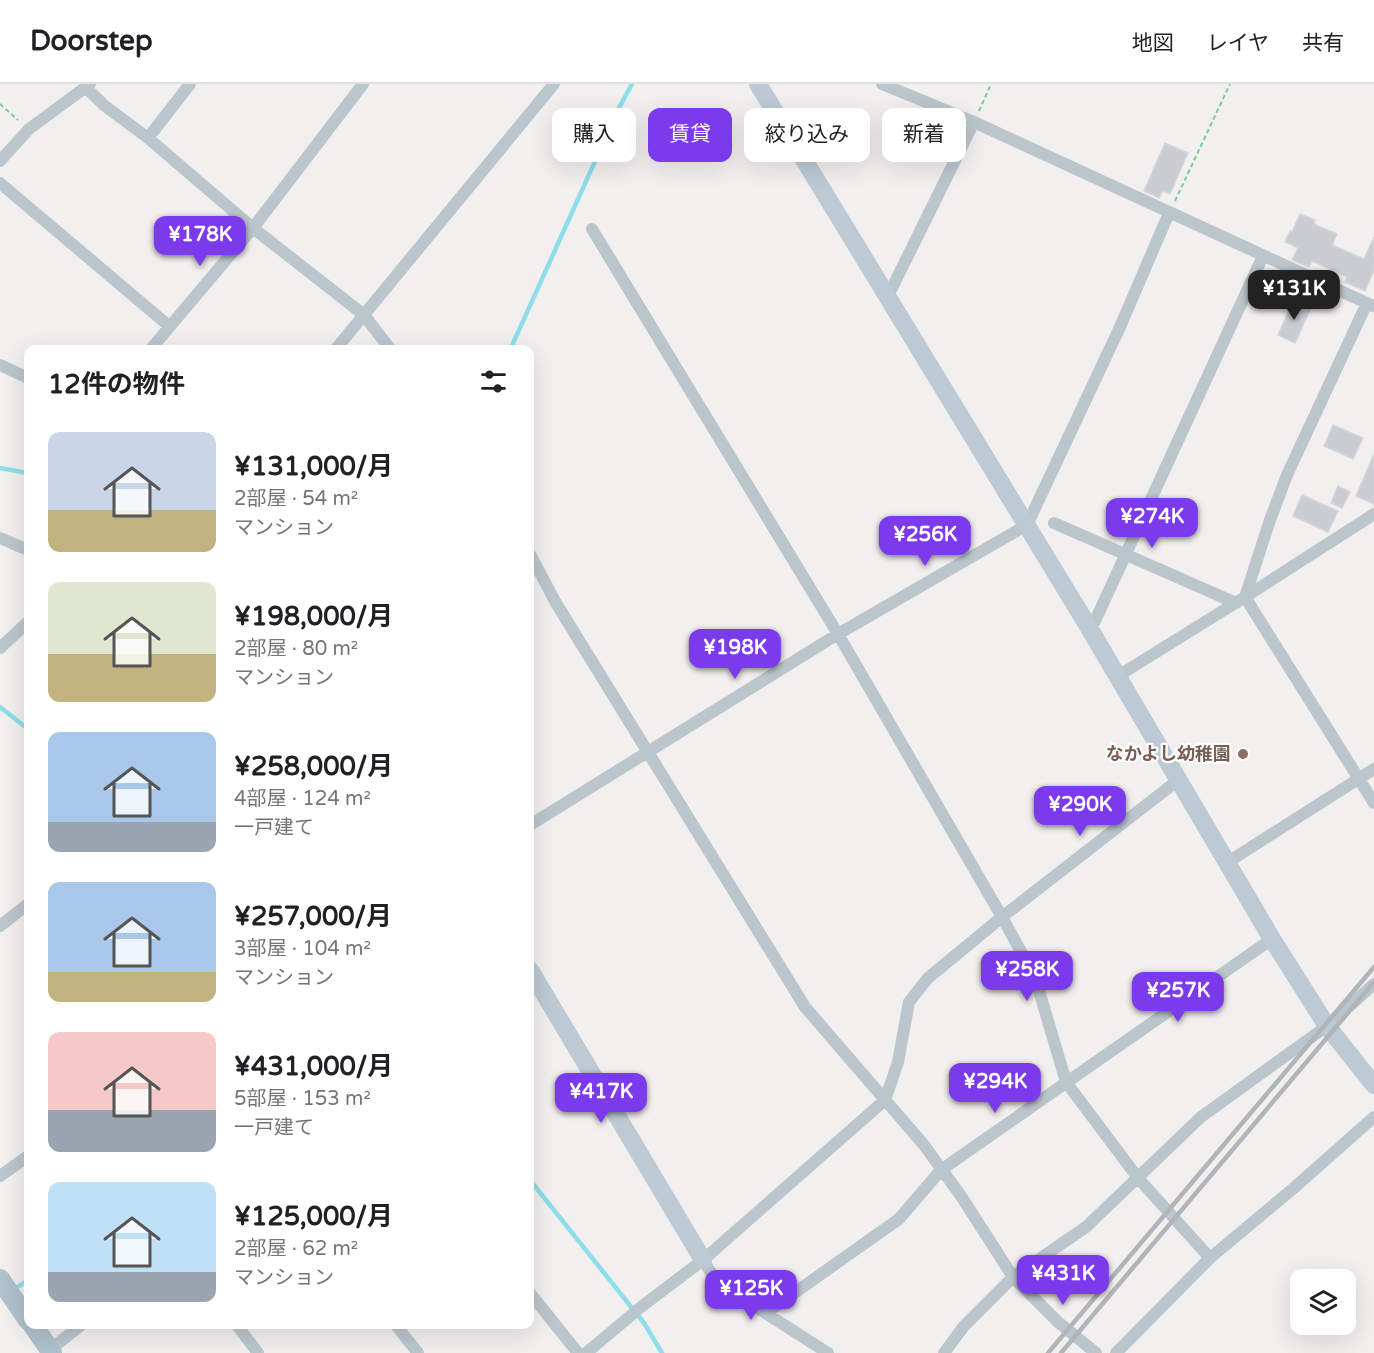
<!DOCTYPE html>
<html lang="ja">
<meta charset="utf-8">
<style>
:root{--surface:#fff;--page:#f6f6f6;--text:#202124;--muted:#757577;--line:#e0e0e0;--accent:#7c3aed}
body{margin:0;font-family:"Varela Round","Noto Sans JP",sans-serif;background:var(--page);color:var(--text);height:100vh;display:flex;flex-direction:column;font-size:22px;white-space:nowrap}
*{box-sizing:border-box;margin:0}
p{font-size:20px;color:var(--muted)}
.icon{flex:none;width:33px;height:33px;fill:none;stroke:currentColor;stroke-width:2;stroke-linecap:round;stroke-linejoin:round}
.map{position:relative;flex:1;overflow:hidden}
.panel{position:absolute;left:24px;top:261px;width:510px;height:984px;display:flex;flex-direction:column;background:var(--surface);border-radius:12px;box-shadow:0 6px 24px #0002}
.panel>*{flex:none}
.banner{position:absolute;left:552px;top:24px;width:570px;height:54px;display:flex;gap:12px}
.tools{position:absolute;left:1290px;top:1185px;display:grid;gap:12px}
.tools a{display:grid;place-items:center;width:66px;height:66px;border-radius:12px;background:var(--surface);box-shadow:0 6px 24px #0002;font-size:30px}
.price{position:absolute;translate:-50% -51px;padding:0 14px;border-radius:12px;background:var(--accent);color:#fff;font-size:20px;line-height:39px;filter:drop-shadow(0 2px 3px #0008)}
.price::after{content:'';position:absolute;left:50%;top:36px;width:18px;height:14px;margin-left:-9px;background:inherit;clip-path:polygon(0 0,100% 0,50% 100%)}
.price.on{background:#222;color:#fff}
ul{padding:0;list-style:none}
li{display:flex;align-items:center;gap:18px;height:150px;padding:0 24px}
li span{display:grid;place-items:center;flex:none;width:168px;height:120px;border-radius:12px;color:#555}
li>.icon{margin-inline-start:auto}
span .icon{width:72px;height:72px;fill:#fffc;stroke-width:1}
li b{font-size:26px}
h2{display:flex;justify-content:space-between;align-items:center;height:72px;padding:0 24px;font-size:26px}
.pill{padding:0 21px;border-radius:12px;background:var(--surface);box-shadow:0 6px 24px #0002;font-size:21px;line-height:54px}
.pill.on{background:var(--accent);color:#fff}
header{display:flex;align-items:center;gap:36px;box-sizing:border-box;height:84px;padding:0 30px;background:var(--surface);border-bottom:2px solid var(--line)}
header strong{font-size:28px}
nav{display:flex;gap:33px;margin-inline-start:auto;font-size:21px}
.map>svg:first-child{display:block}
</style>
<header>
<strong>Doorstep</strong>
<nav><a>地図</a><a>レイヤ</a><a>共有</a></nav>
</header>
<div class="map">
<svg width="1374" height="1269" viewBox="0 0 1374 1269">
<rect width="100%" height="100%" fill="#f2efef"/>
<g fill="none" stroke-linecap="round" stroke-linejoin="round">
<path stroke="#8ddeea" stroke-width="4.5" d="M510 266 620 22 632 0
M0 384 28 389
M0 623 28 645
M530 1096 644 1239 662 1269
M13 1206 28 1196"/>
</g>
<path fill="#c9cdd2" stroke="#d3d6db" stroke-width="1.5" d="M1165 59 1188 69 1170 110 1163 107 1159 114 1144 107Z
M1300 130 1315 136 1314 139 1316 141 1337 150 1332 161 1364 175 1374 153V186L1365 207 1345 198 1347 193 1312 177 1309 183 1292 176 1298 164 1285 158 1290 147 1292 148Z
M1294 215 1311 224 1295 259 1278 251Z
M1333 341 1363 354 1353 375 1324 362Z
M1374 370V420L1356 412Z
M1338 402 1350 408 1342 424 1331 419Z
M1302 411 1338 427 1328 448 1293 432Z"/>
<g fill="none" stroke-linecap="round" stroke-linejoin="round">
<path stroke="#77cc9c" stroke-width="2" stroke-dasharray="4.5 3" stroke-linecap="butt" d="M0 20 18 36
M979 27 991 0
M1175 117 1230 0"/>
<path stroke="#bbc5cc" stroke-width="12" d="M882 0 974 38 1373 222
M86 4 105 22 148 54 253 144 364 231 391 266
M148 54 190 0
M0 77 29 45 90 0
M0 99 169 242
M592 145 838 550 1002 833 1035 893 1066 998 1138 1094 1210 1174
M888 212 974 38
M1367 219 1287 391 1270 436 1245 513 1374 719
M150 266 253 144 363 0
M335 266 554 0
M0 281 28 294
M1054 439 1236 519
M0 454 28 466
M530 470 556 519 805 923 924 1061 961 1112 1013 1193 1058 1238 1096 1269
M1088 542 1095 537 1263 172
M0 564 28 538
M1118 592 1245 513 1374 430
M530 741 838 550 1027 441 1120 243 1169 129
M1228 778 1374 685
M0 842 28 820
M0 1092 28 1072
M703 1176 717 1198 828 1269
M530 1209 578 1269
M766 1229 899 1135 941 1086 1272 855
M236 1240 258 1269
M395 1240 418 1269
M50 1266 82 1240
M586 1269 641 1223 703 1176 885 1016 898 978 909 918 928 894 1002 833 1177 697
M944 1269 964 1242 1013 1193 1086 1143 1201 1033 1327 942 1374 900
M1116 1269 1210 1174 1295 1103 1374 1033"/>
<path stroke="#bdc9d3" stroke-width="18" d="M758 0 1088 542 1272 855 1327 942 1374 1001
M530 886 703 1176"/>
<path stroke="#afc1cd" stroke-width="20" d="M0 1195 28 1236
M32 1240 52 1269"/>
<path stroke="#b1b5b9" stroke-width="4.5" d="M1048 1269 1374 883
M1061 1269 1374 898"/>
</g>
<circle fill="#8d6e63" stroke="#fff" stroke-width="2" cx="1243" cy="670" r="6"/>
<g text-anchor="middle" stroke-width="4.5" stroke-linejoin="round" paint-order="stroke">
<g font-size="18" font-weight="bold" fill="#785e54" stroke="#fff" text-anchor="end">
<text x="1231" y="676">なかよし幼稚園</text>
</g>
</g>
</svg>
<div class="tools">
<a><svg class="icon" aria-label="layers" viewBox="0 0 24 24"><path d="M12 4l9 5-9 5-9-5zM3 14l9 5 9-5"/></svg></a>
</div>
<b class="price" style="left:200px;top:183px">¥178K</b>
<b class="price on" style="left:1294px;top:237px">¥131K</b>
<b class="price" style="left:1152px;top:465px">¥274K</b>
<b class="price" style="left:925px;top:483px">¥256K</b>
<b class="price" style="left:735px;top:596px">¥198K</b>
<b class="price" style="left:1080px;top:753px">¥290K</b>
<b class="price" style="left:1027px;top:918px">¥258K</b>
<b class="price" style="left:1178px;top:939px">¥257K</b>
<b class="price" style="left:995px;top:1030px">¥294K</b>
<b class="price" style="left:601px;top:1040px">¥417K</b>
<b class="price" style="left:1063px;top:1222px">¥431K</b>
<b class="price" style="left:751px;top:1237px">¥125K</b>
<div class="banner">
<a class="pill">購入</a>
<a class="pill on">賃貸</a>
<a class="pill">絞り込み</a>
<a class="pill">新着</a>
</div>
<section class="panel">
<h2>12件の物件<svg class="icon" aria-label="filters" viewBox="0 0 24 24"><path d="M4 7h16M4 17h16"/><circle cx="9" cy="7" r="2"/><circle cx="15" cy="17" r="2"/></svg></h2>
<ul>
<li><span style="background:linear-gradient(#c9d6e8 65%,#c2b280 0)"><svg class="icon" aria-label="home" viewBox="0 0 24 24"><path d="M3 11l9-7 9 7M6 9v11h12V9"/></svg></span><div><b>¥131,000/月</b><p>2部屋 · 54 m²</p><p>マンション</p></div></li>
<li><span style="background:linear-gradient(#dfe7d0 60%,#c2b280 0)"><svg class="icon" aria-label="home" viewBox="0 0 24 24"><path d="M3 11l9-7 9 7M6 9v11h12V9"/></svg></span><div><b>¥198,000/月</b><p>2部屋 · 80 m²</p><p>マンション</p></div></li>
<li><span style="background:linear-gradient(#a9c7e8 75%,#9aa5b1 0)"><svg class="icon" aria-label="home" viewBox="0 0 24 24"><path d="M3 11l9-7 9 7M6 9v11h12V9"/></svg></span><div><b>¥258,000/月</b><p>4部屋 · 124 m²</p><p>一戸建て</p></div></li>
<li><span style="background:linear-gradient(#a9c7e8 75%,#c2b280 0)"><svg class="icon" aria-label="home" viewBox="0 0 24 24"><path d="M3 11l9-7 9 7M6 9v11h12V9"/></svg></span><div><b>¥257,000/月</b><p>3部屋 · 104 m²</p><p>マンション</p></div></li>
<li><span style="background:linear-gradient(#f6c9c9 65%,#9aa5b1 0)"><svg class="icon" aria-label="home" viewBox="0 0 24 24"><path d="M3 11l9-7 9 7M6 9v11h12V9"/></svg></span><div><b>¥431,000/月</b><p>5部屋 · 153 m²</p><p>一戸建て</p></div></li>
<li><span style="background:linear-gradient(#bfe0f5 75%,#9aa5b1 0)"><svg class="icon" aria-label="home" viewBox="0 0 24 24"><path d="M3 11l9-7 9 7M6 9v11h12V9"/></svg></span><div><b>¥125,000/月</b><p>2部屋 · 62 m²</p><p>マンション</p></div></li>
</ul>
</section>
</div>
